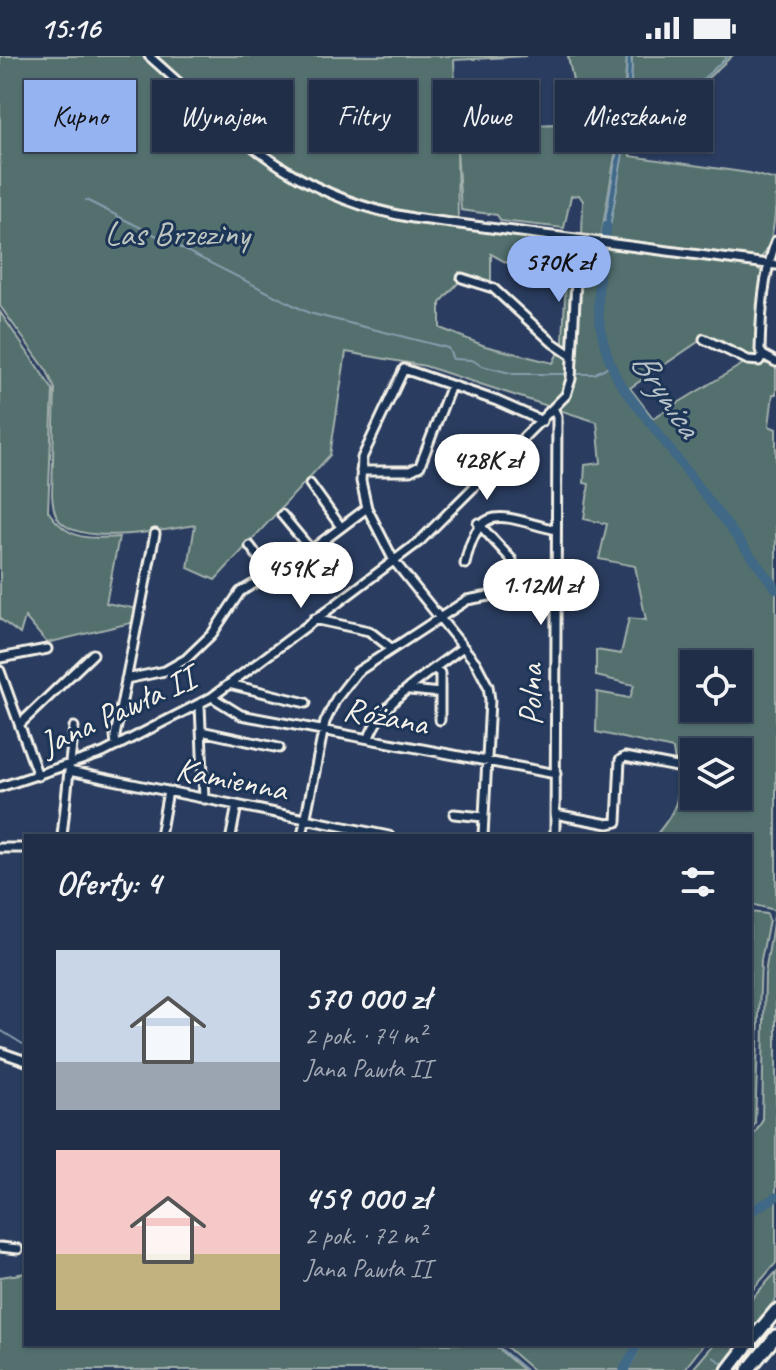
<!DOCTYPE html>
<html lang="pl">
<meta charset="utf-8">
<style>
:root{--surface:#202e48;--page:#28364f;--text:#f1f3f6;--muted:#a2a8b4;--line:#3d4a60;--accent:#95b2f1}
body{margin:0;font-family:Caveat,sans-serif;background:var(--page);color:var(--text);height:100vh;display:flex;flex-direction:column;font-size:30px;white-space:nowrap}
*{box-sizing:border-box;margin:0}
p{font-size:26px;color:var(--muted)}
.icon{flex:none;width:44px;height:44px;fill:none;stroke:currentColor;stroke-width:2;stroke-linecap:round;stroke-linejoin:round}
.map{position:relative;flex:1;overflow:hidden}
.side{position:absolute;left:24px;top:778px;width:728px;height:512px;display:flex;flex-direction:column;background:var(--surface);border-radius:0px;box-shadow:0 2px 6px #0004,0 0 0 2px var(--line)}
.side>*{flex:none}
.banner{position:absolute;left:24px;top:24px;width:728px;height:72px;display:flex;gap:16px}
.controls{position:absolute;left:680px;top:594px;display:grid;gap:16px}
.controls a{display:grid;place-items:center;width:72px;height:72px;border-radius:0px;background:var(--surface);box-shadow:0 2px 6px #0004,0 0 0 2px var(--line);font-size:40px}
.price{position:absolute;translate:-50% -68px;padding:0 18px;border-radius:28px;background:#fff;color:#222;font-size:26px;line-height:52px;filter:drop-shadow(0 2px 4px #0008)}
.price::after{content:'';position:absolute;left:50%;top:48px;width:24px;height:18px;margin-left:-12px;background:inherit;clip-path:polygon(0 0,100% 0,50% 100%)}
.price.current{background:var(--accent);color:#111}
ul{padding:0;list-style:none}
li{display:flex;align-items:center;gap:24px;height:200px;padding:0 32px}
li span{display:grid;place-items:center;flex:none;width:224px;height:160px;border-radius:0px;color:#555}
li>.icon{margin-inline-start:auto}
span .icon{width:96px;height:96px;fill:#fffc;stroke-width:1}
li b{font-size:34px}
h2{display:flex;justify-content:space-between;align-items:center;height:96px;padding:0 32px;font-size:34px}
.tag{padding:0 28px;border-radius:0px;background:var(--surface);box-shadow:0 2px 6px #0004,0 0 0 2px var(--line);font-size:28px;line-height:72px}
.tag.current{background:var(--accent);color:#111}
.status{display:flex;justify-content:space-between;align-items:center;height:56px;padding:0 40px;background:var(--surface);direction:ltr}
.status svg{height:22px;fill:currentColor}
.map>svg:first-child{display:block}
</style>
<div class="status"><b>15:16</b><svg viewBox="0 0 49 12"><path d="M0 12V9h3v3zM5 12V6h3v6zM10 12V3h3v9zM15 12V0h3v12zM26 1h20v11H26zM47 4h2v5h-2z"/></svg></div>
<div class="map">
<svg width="776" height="1314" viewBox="0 0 776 1314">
<rect width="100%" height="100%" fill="#2a3d60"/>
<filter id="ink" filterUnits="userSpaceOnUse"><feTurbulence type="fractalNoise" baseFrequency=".0125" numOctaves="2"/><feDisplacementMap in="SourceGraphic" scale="16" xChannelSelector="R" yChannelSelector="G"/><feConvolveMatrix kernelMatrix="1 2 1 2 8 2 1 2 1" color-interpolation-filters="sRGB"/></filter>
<g filter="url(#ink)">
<path fill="#52706e" stroke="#a3b0ab" stroke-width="2" fill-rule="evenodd" d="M0 0H527L454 4 457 73 556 68C586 58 572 24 568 0H627L623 53 601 182 582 180 583 145 579 139 571 140 564 172 501 165 497 159 461 154 457 93 458 169 554 184 565 187 572 195 566 322 560 340 551 351 425 310 346 296 330 399 215 524 188 512 195 469C164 474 89 489 63 468 54 461 53 450 52 439L55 333 47 315 0 250ZM539 187 567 194 563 286 553 307 485 290 440 272V247L458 227 459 216 491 225V198L533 221Z
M632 0H732L640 84 631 89 630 100 749 117 776 124C776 148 776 185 761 202L608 182 630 55Z
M592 188 756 211 762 216 757 300H750L718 283 715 291 701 284 630 332 653 362 746 306C757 310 765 305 776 309V338H773L769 370 776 373V1139L750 1154V856L767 858 769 864 761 904 755 1067 751 1076 755 1077 762 1065 765 918 775 854 750 848V780H655C685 746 679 734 673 693L596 676 597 636 630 642 634 629 596 620V594L621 598 629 562 646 564 635 510 599 503 607 468 584 463 589 428 584 427 585 409 601 407 597 366 559 354 570 336 581 196 584 189ZM694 608H738V652H694ZM694 696H738V740H694Z
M0 256 53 334 48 455C68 484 86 483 119 481L106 547 138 553 135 566 47 587 25 561 20 578 0 563Z
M776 1144V1207L750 1237V1159Z
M776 1216V1243L750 1275V1245Z
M26 1217V1288H493L523 1314H0V1221Z
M503 1288H636L622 1314H533Z
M642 1288H704L684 1314H628Z
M714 1288H740L720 1314H692Z"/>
<path fill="#3f6787" stroke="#879eae" stroke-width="2" d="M627 0H631L632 9 628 69 608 182H602L625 48Z"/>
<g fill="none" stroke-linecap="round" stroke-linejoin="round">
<path stroke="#879eae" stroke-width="2" d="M626 85 634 84 643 78 728 0
M86 144 309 257 448 292 453 303 472 304 482 310 514 318H567
M574 318H594L611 309
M0 974 26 990
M495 1288 526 1314
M713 1301 725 1309"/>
<path stroke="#3f6787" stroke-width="9" d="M607 170C597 231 590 268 619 326L776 533
M750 1156 776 1141
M624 1314 638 1288"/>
<g stroke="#f4f1e8" stroke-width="13">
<path id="minor" d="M149 0C236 77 292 141 413 162L776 209
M776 185C763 220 761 256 760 294L763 299 776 306
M462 222 493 232 553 287 572 300
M704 283 748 304 759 305 763 299
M554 354 557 360 555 780
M361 415H410L420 410 451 329
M310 428 341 471
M282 459 311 494
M478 467 512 504
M250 490 271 518
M465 508C479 442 504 462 556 474
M314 563 369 575 391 592
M0 602 47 593
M435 613 440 617V664
M0 615 38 720
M126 623 165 615 186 603 212 578 240 536 311 494 367 452
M229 628 306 647
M410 634 440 637
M212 641 241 659 556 718
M200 649 204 743
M20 668 93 598
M74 671 69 715 389 780
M201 675 279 692
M369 682C381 645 432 615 463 591
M116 690 115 680 155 478
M0 731 103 697 212 641 420 485 566 339 571 323 578 184
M454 758 483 761
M555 758 608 768 617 766 620 704 625 701 677 711
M62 780 69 715
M160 780 168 735
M231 780 237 749
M302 780 325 666 336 643 357 616 467 544 505 537 557 547
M483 780 490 644 488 630 476 607 394 505 367 452 361 425 362 402 404 313 497 345 542 365
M0 792H26
M0 996 26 1005
M0 1191 18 1193"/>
</g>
<g stroke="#f4f1e8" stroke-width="17">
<path id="highway" d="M750 1286 776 1255
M728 1314 748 1288
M748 1314 776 1280"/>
</g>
<use href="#minor" stroke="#1d3557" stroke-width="7"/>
<use href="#highway" stroke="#1d3557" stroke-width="11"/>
</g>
</g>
<g text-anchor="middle" stroke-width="6" stroke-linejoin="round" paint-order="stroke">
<g font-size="34" fill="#bbc4bd" stroke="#1d3557">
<text x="177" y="189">Las Brzeziny</text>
</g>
<g font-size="34" fill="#f4f1e8" stroke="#1d3557">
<text transform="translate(530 639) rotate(-90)" y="12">Polna</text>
<text transform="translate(117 654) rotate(-25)" y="12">Jana Pawła II</text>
<text transform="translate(386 659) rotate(11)" y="12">Różana</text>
<text transform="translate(232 722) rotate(11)" y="12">Kamienna</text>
</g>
<g font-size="36" font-style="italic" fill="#b5c1c6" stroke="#1d3557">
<text transform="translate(667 337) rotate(56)" y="13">Brynica</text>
</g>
</g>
</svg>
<div class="controls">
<a><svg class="icon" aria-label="locate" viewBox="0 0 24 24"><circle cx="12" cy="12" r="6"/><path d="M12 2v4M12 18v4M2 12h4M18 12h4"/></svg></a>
<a><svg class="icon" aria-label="layers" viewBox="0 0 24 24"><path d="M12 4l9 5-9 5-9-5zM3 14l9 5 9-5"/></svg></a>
</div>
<b class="price current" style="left:559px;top:248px">570K zł</b>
<b class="price" style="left:487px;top:446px">428K zł</b>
<b class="price" style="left:301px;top:554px">459K zł</b>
<b class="price" style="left:541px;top:571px">1.12M zł</b>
<div class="banner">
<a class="tag current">Kupno</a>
<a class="tag">Wynajem</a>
<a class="tag">Filtry</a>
<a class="tag">Nowe</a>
<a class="tag">Mieszkanie</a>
</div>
<section class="side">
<h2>Oferty: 4<svg class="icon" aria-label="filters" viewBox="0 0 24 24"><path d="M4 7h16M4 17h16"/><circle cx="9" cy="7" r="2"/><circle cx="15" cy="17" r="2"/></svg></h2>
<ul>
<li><span style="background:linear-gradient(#c9d6e8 70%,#9aa5b1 0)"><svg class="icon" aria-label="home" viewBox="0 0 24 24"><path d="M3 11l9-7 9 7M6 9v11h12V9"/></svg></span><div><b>570 000 zł</b><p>2 pok. · 74 m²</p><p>Jana Pawła II</p></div></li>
<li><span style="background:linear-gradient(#f6c9c9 65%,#c2b280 0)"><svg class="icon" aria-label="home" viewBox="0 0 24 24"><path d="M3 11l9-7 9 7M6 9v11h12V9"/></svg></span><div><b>459 000 zł</b><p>2 pok. · 72 m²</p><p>Jana Pawła II</p></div></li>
</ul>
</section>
</div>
